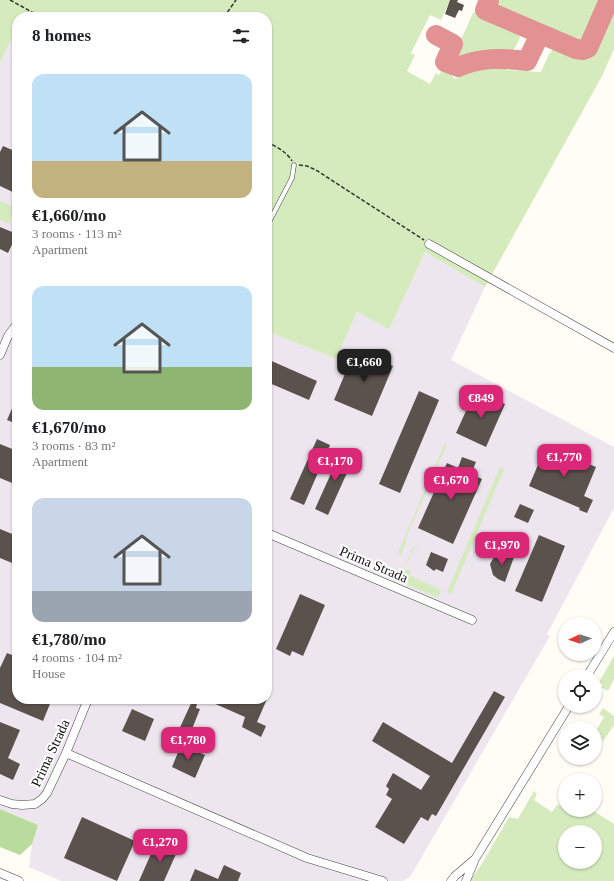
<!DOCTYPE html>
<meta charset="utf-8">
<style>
:root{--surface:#fff;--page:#f2f2f2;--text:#202124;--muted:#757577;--accent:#db2777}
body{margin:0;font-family:"Times New Roman",serif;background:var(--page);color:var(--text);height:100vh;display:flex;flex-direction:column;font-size:15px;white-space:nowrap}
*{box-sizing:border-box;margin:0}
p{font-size:13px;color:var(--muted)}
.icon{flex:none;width:22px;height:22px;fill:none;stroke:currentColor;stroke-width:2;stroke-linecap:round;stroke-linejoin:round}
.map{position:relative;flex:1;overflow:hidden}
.panel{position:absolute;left:12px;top:12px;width:260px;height:692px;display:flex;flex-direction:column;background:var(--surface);border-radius:16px;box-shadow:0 1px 3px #0004}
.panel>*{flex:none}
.needle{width:26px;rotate:266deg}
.fabs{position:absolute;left:558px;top:617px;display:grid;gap:8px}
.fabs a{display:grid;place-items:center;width:44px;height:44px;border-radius:50%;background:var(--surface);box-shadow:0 1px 3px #0004;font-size:20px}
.price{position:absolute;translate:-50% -34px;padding:0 9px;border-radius:8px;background:var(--accent);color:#fff;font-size:13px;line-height:26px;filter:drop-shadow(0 1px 2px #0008)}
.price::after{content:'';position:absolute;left:50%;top:24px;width:12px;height:9px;margin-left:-6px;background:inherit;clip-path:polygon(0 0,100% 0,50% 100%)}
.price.current{background:#222;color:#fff}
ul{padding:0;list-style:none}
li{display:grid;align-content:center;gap:8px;height:212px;padding:0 20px}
li span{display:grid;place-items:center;height:124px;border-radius:12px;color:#555}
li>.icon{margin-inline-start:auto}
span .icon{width:72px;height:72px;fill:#fffc;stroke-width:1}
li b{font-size:17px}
h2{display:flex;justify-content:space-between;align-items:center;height:48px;padding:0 20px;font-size:17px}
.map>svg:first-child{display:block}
</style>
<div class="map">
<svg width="614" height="881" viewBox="0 0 614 881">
<rect width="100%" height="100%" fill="#fffdf5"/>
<path fill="#eee6ef" d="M17 27V699H267V331L336 359 357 312 389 328 425 252 485 287 451 360 614 447V508L547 634 550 636 410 877 403 881H61L29 867 32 844 38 825 0 809V63Z"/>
<path fill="#d5ebbd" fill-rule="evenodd" d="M0 0H450L441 20 430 15 411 53 415 55 407 71 430 84 436 73 439 75 442 71 449 73 455 79 457 78V76L468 72 470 67 491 64H505L507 68V70L541 72 549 54 554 48 577 56 586 55 589 53 593 50 614 3V49L602 76 485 287 425 252 389 329 357 312 336 359 267 331V17H33L24 13 22 17H17V27L0 63Z
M496 0H599L600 6 583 44 578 45 496 9 494 5Z
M476 12 516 30 519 32 520 38 512 53 507 54 483 53 461 59 457 57 455 53 473 13Z
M0 201 16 208 9 224 0 220Z
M445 443 447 444 405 540 406 542 401 555 398 553Z
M500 467 504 469 451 594 447 592Z
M419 546H420L414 548 404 570H411L409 575 441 590 438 598 399 581 413 547Z
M614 656V679L608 691 601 687 603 685 599 682Z
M603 708 614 716V725L603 741 595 738V732L604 717 599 714Z
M534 791 537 794 534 800 552 812 557 805 565 806V810H592L614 824V881H470L483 862 509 817 518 819ZM565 832H595V862H565Z"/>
<path fill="#b9dc9c" d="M0 809 38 825 32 844 20 855 0 847Z"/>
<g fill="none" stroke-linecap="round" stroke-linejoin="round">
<path stroke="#e29292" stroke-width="20" d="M489 0 485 10 576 49 583 50 588 48 609 0
M436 35 453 44 445 62 458 67C481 57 503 58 527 61L540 34"/>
</g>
<path fill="#5a524d" d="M450 0H458L457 2 464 5 462 11 459 10 455 18 445 14Z
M3 146 17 152V194L0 186V152Z
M0 227 17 234 8 253 0 249Z
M355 350 393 366 372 416 334 400Z
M267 359 317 381 309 400 267 382Z
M419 391 439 400 400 493 379 484Z
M475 391 505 404 486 447 456 433Z
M17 397V424L7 420Z
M317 439 330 445 304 505 290 499Z
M0 444 17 451V485L0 478Z
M546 446 596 467 584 496 593 500 587 513 579 510 580 508 529 486Z
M342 449 355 455 328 515 315 509Z
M462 457 476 462 471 474 482 479 453 544 418 528 447 463 458 468Z
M520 504 534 510 528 523 514 517Z
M0 529 17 536V565L0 558Z
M539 535 565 546 542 602 515 591Z
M431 552 448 559 443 572 436 569 434 571 426 565Z
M500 554H506L514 557 505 582 498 579 493 575 490 564 494 557Z
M300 594 325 605 303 656 292 651 290 656 276 649Z
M7 653 17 657V699H52L43 721 0 703V668Z
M494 691 505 697 436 816 432 814 428 821 421 817 404 844 375 827 392 799 386 795 389 789 386 786 393 773 421 790 430 776 372 741 383 722 452 763Z
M193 699H198L196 708 200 709 188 739 177 734Z
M204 699H267L257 722 266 726 261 737 242 727 245 717Z
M132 709 154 719 145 741 122 731Z
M0 722 20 730 8 758 20 764 13 780 0 774Z
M181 745 205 755 195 778 172 767Z
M82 817 135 841 117 881 64 858Z
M169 840 180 845 164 881H139L154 847 164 851Z
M224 865 241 873 238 881H190L195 869 218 879Z"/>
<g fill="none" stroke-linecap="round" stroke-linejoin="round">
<g stroke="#444" stroke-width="5">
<path id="lane" d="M267 226 292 178 294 165"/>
</g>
<g stroke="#444" stroke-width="9">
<path id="street" d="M429 244 614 348
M0 355 8 336 17 324
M267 533 472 620
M587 676 614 632
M66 753 307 858 383 881
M0 800 12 804 22 805 35 804 42 799 47 793 66 753 88 699
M0 873 19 881
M451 881 455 876 475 859
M466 881 475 859 569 706"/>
</g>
<path stroke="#333" stroke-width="1.5" stroke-dasharray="4 2" stroke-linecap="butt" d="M10 0 41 17
M224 17 236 0
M267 142C275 146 287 152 292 161
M299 165 307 166 316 170 424 240"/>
<use href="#lane" stroke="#fff" stroke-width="4"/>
<use href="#street" stroke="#fff" stroke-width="8"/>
</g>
<g text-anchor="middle" stroke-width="4" stroke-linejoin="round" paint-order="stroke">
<g font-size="14" fill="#111" stroke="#fff">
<text transform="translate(374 564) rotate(23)" y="5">Prima Strada</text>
<text transform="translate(50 753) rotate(-65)" y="5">Prima Strada</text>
</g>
</g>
</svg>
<div class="fabs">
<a><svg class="needle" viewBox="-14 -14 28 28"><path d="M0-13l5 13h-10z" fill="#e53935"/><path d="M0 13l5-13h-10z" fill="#757577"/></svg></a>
<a><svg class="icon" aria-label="locate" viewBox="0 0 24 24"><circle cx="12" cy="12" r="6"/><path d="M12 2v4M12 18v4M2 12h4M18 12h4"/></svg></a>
<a><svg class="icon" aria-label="layers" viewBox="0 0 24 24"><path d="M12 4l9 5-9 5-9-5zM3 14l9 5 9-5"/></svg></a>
<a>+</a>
<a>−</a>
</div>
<b class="price current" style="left:364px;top:383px">€1,660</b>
<b class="price" style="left:481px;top:419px">€849</b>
<b class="price" style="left:564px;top:478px">€1,770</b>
<b class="price" style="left:335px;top:482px">€1,170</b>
<b class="price" style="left:451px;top:501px">€1,670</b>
<b class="price" style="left:502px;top:566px">€1,970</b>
<b class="price" style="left:188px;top:761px">€1,780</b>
<b class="price" style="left:160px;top:863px">€1,270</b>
<section class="panel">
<h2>8 homes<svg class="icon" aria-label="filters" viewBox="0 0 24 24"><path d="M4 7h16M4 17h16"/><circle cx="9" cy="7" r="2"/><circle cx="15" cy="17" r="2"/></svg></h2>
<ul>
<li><span style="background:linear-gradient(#bfe0f5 70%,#c2b280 0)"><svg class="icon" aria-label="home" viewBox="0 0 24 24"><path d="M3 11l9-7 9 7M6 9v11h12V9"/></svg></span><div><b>€1,660/mo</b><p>3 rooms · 113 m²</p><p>Apartment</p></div></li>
<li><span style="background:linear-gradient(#bfe0f5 65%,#8fb573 0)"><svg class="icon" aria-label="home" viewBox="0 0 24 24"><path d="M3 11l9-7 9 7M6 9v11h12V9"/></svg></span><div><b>€1,670/mo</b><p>3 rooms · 83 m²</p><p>Apartment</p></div></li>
<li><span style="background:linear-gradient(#c9d6e8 75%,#9aa5b1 0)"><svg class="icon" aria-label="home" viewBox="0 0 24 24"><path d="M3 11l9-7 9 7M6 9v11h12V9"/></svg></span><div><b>€1,780/mo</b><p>4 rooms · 104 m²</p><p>House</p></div></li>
</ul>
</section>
</div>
